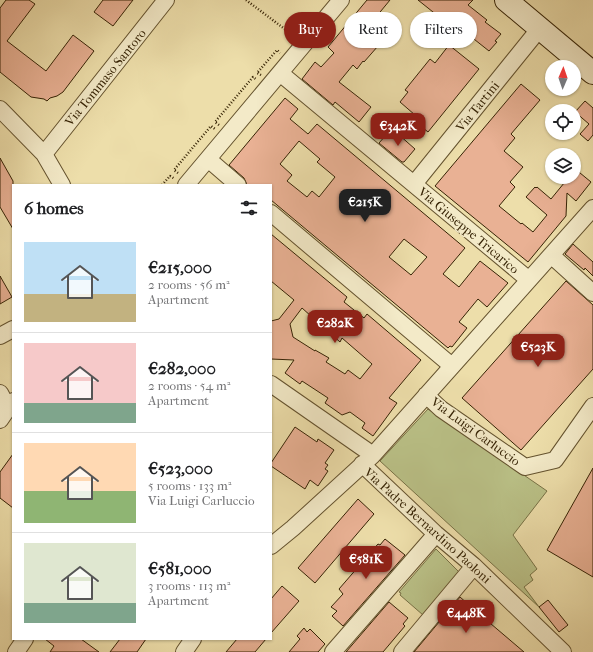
<!DOCTYPE html>
<meta charset="utf-8">
<style>
:root{--surface:#fff;--page:#f2f2f2;--text:#202124;--muted:#757577;--line:#e0e0e0;--accent:#8f2418}
body{margin:0;font-family:"IM FELL French Canon",serif;background:var(--page);color:var(--text);height:100vh;display:flex;flex-direction:column;font-size:15px;white-space:nowrap}
*{box-sizing:border-box;margin:0}
p{font-size:13px;color:var(--muted)}
.icon{flex:none;width:22px;height:22px;fill:none;stroke:currentColor;stroke-width:2;stroke-linecap:round;stroke-linejoin:round}
.map{position:relative;flex:1;overflow:hidden}
.drawer{position:absolute;left:12px;top:184px;width:260px;height:456px;display:flex;flex-direction:column;background:var(--surface);border-radius:0px;box-shadow:0 1px 3px #0004}
.drawer>*{flex:none}
.hud{position:absolute;left:284px;top:12px;width:249px;height:36px;display:flex;gap:8px}
.needle{width:26px;rotate:2deg}
.fabs{position:absolute;left:545px;top:60px;display:grid;gap:8px}
.fabs a{display:grid;place-items:center;width:36px;height:36px;border-radius:50%;background:var(--surface);box-shadow:0 1px 3px #0004;font-size:20px}
.price{position:absolute;translate:-50% -34px;padding:0 9px;border-radius:8px;background:var(--accent);color:#fff;font-size:13px;line-height:26px;filter:drop-shadow(0 1px 2px #0008)}
.price::after{content:'';position:absolute;left:50%;top:24px;width:12px;height:9px;margin-left:-6px;background:inherit;clip-path:polygon(0 0,100% 0,50% 100%)}
.price.selected{background:#222;color:#fff}
ul{padding:0;list-style:none}
li{display:flex;align-items:center;gap:12px;height:100px;padding:0 12px}
li+li{border-top:1px solid var(--line)}
li span{display:grid;place-items:center;flex:none;width:112px;height:80px;border-radius:0px;color:#555}
li>.icon{margin-inline-start:auto}
span .icon{width:48px;height:48px;fill:#fffc;stroke-width:1}
li b{font-size:17px}
h2{display:flex;justify-content:space-between;align-items:center;height:48px;padding:0 12px;font-size:17px}
.pill{padding:0 14px;border-radius:18px;background:var(--surface);box-shadow:0 1px 3px #0004;font-size:14px;line-height:36px}
.pill.selected{background:var(--accent);color:#fff}
.map>svg:first-child{display:block}
</style>
<div class="map">
<svg width="593" height="652" viewBox="0 0 593 652">
<rect width="100%" height="100%" fill="#eddeaa"/>
<filter id="stains"><feTurbulence type="fractalNoise" baseFrequency=".005" numOctaves="4"/><feColorMatrix values="0 0 0 0 .2 0 0 0 0 .09 0 0 0 0 .02 0 0 0 .5 -.17"/></filter>
<radialGradient id="worn" r=".72"><stop offset=".6" stop-color="#630" stop-opacity="0"/><stop offset="1" stop-color="#630" stop-opacity=".3"/></radialGradient>
<path fill="#bac187" stroke="#787246" d="M428 409 547 491 513 535 537 569 530 575 533 580 524 587 539 607 380 461Z
M436 549 460 573 423 615 400 595 401 593 399 592Z"/>
<path fill="#e9b194" stroke="#362305" fill-rule="evenodd" d="M6 0H29L35 4 7 41 46 71 73 35 94 51 63 92 57 96 50 98 47 101 44 99 31 97 0 72V8Z
M103 0H133L113 26 94 12Z
M367 0H390L376 17 392 30 364 62 363 61 357 69 353 65 339 82 371 107 359 122 335 102 333 105 302 79 315 62 321 67 334 53 328 47Z
M418 0H473L468 5 487 20 485 22 501 34 495 41 497 42 489 51 460 28 447 44 432 32 436 27 432 23 438 16Z
M449 45 479 69 428 132 412 119 415 115 400 102 408 92 405 90 430 59 435 63Z
M521 84 540 100 511 134 515 138 504 151 523 167 510 182 515 187 499 206 521 224 522 223 533 232 547 215 526 197 535 187 536 188 537 187 551 199 569 177H574V168L591 182 576 201 567 193 566 216 528 262 435 186Z
M285 98 298 109 290 119 308 134 317 124 465 248 443 274 459 287 480 261 508 283 487 307 478 299 459 322 467 328 452 347 450 346 448 348 271 200V185H247L244 178 229 165ZM299 141 320 159 317 162 335 177 319 197 312 191 307 197 287 181 292 175 280 164ZM404 239 427 257 411 275 389 257Z
M585 101 593 108V135L588 141 580 134 589 124 575 112Z
M398 134 415 149 404 162H402L379 143 386 135 390 139 392 137 394 139Z
M0 158 13 181V229L0 207Z
M271 234 347 297 344 302 364 318 367 314 421 360 389 398 397 403 373 436 362 428 365 423 350 412 342 415 325 403 328 398 302 381 300 384 285 373 294 360 271 359V321L279 319 294 300 271 281ZM302 308 340 342 342 338 372 364 360 379 348 370 345 374 326 362 329 358 315 350V351L293 337 290 324Z
M573 244 593 262V276L585 268 584 270 565 254Z
M0 276 12 297 0 304Z
M566 281 593 305V369L521 450 462 398Z
M295 427 317 442 318 439 334 450 325 463 328 465 325 469 328 471 318 486 310 480 305 489 271 466V463Z
M13 454V508L0 498V472Z
M593 468V577L547 550Z
M358 499 374 514 315 583 298 568Z
M385 539 405 555 343 626 332 616 337 611 331 607 343 594 339 589 378 544 380 545Z
M282 586 299 601 271 633V599Z
M460 597 477 612 524 652H414Z
M548 600 568 625 559 632 539 607Z
M389 602 408 618 403 624 405 626 383 652H346Z
M304 628 307 632 310 629 325 644 318 652H289L300 639 297 636Z
M45 639H81L99 652H50L54 646Z
M120 639H146L137 652H110Z
M237 639H266L255 652H226Z"/>
<g fill="none" stroke-linecap="round" stroke-linejoin="round">
<g stroke="#64522e" stroke-width="18">
<path id="minor" d="M280 73 529 280
M0 109 44 154 62 185
M44 154 166 0
M208 159 238 185
M414 184 540 28
M186 185 341 0
M271 213 452 366
M551 255 593 293
M0 336 13 329
M271 384 373 455
M0 393 8 408
M426 395 441 409 525 467 555 460 593 406
M0 420 13 401
M362 464 436 534 474 566 563 652
M271 546 293 528 373 455 593 208
M16 652 25 639
M184 652 193 639
M333 652 436 534
M402 652 474 566"/>
</g>
<g stroke="#362305" stroke-width="24">
<path id="secondary" d="M506 0 593 73"/>
</g>
<path stroke="#362305" stroke-width="2.5" stroke-dasharray="1 2" stroke-linecap="butt" d="M246 0 294 36
M261 75 257 73 277 50 280 53
M219 125 215 122 253 77 257 80
M178 173 174 170 211 126 215 129
M162 185 170 176 175 179"/>
<use href="#minor" stroke="#f3eac8" stroke-width="16"/>
<use href="#secondary" stroke="#f3eac8" stroke-width="22"/>
</g>
<g text-anchor="middle" stroke-width="3" stroke-linejoin="round" paint-order="stroke">
<g font-size="13" fill="#362305" stroke="#f3eac8">
<text transform="translate(105 77) rotate(-51)" y="5">Via Tommaso Santoro</text>
<text transform="translate(477 106) rotate(-51)" y="5">Via Tartini</text>
<text transform="translate(469 230) rotate(40)" y="5">Via Giuseppe Tricarico</text>
<text transform="translate(476 431) rotate(36)" y="5">Via Luigi Carluccio</text>
<text transform="translate(428 525) rotate(42)" y="5">Via Padre Bernardino Paoloni</text>
</g>
</g>
<rect width="100%" height="100%" filter="url(#stains)"/>
<rect width="100%" height="100%" fill="url(#worn)"/>
</svg>
<div class="fabs">
<a><svg class="needle" viewBox="-14 -14 28 28"><path d="M0-13l5 13h-10z" fill="#e53935"/><path d="M0 13l5-13h-10z" fill="#757577"/></svg></a>
<a><svg class="icon" aria-label="locate" viewBox="0 0 24 24"><circle cx="12" cy="12" r="6"/><path d="M12 2v4M12 18v4M2 12h4M18 12h4"/></svg></a>
<a><svg class="icon" aria-label="layers" viewBox="0 0 24 24"><path d="M12 4l9 5-9 5-9-5zM3 14l9 5 9-5"/></svg></a>
</div>
<b class="price" style="left:398px;top:147px">€342K</b>
<b class="price selected" style="left:365px;top:223px">€215K</b>
<b class="price" style="left:335px;top:344px">€282K</b>
<b class="price" style="left:538px;top:368px">€523K</b>
<b class="price" style="left:366px;top:580px">€581K</b>
<b class="price" style="left:466px;top:634px">€448K</b>
<div class="hud">
<a class="pill selected">Buy</a>
<a class="pill">Rent</a>
<a class="pill">Filters</a>
</div>
<section class="drawer">
<h2>6 homes<svg class="icon" aria-label="filters" viewBox="0 0 24 24"><path d="M4 7h16M4 17h16"/><circle cx="9" cy="7" r="2"/><circle cx="15" cy="17" r="2"/></svg></h2>
<ul>
<li><span style="background:linear-gradient(#bfe0f5 65%,#c2b280 0)"><svg class="icon" aria-label="home" viewBox="0 0 24 24"><path d="M3 11l9-7 9 7M6 9v11h12V9"/></svg></span><div><b>€215,000</b><p>2 rooms · 56 m²</p><p>Apartment</p></div></li>
<li><span style="background:linear-gradient(#f6c9c9 75%,#7fa58c 0)"><svg class="icon" aria-label="home" viewBox="0 0 24 24"><path d="M3 11l9-7 9 7M6 9v11h12V9"/></svg></span><div><b>€282,000</b><p>2 rooms · 54 m²</p><p>Apartment</p></div></li>
<li><span style="background:linear-gradient(#ffd9b3 60%,#8fb573 0)"><svg class="icon" aria-label="home" viewBox="0 0 24 24"><path d="M3 11l9-7 9 7M6 9v11h12V9"/></svg></span><div><b>€523,000</b><p>5 rooms · 133 m²</p><p>Via Luigi Carluccio</p></div></li>
<li><span style="background:linear-gradient(#dfe7d0 75%,#7fa58c 0)"><svg class="icon" aria-label="home" viewBox="0 0 24 24"><path d="M3 11l9-7 9 7M6 9v11h12V9"/></svg></span><div><b>€581,000</b><p>3 rooms · 113 m²</p><p>Apartment</p></div></li>
</ul>
</section>
</div>
